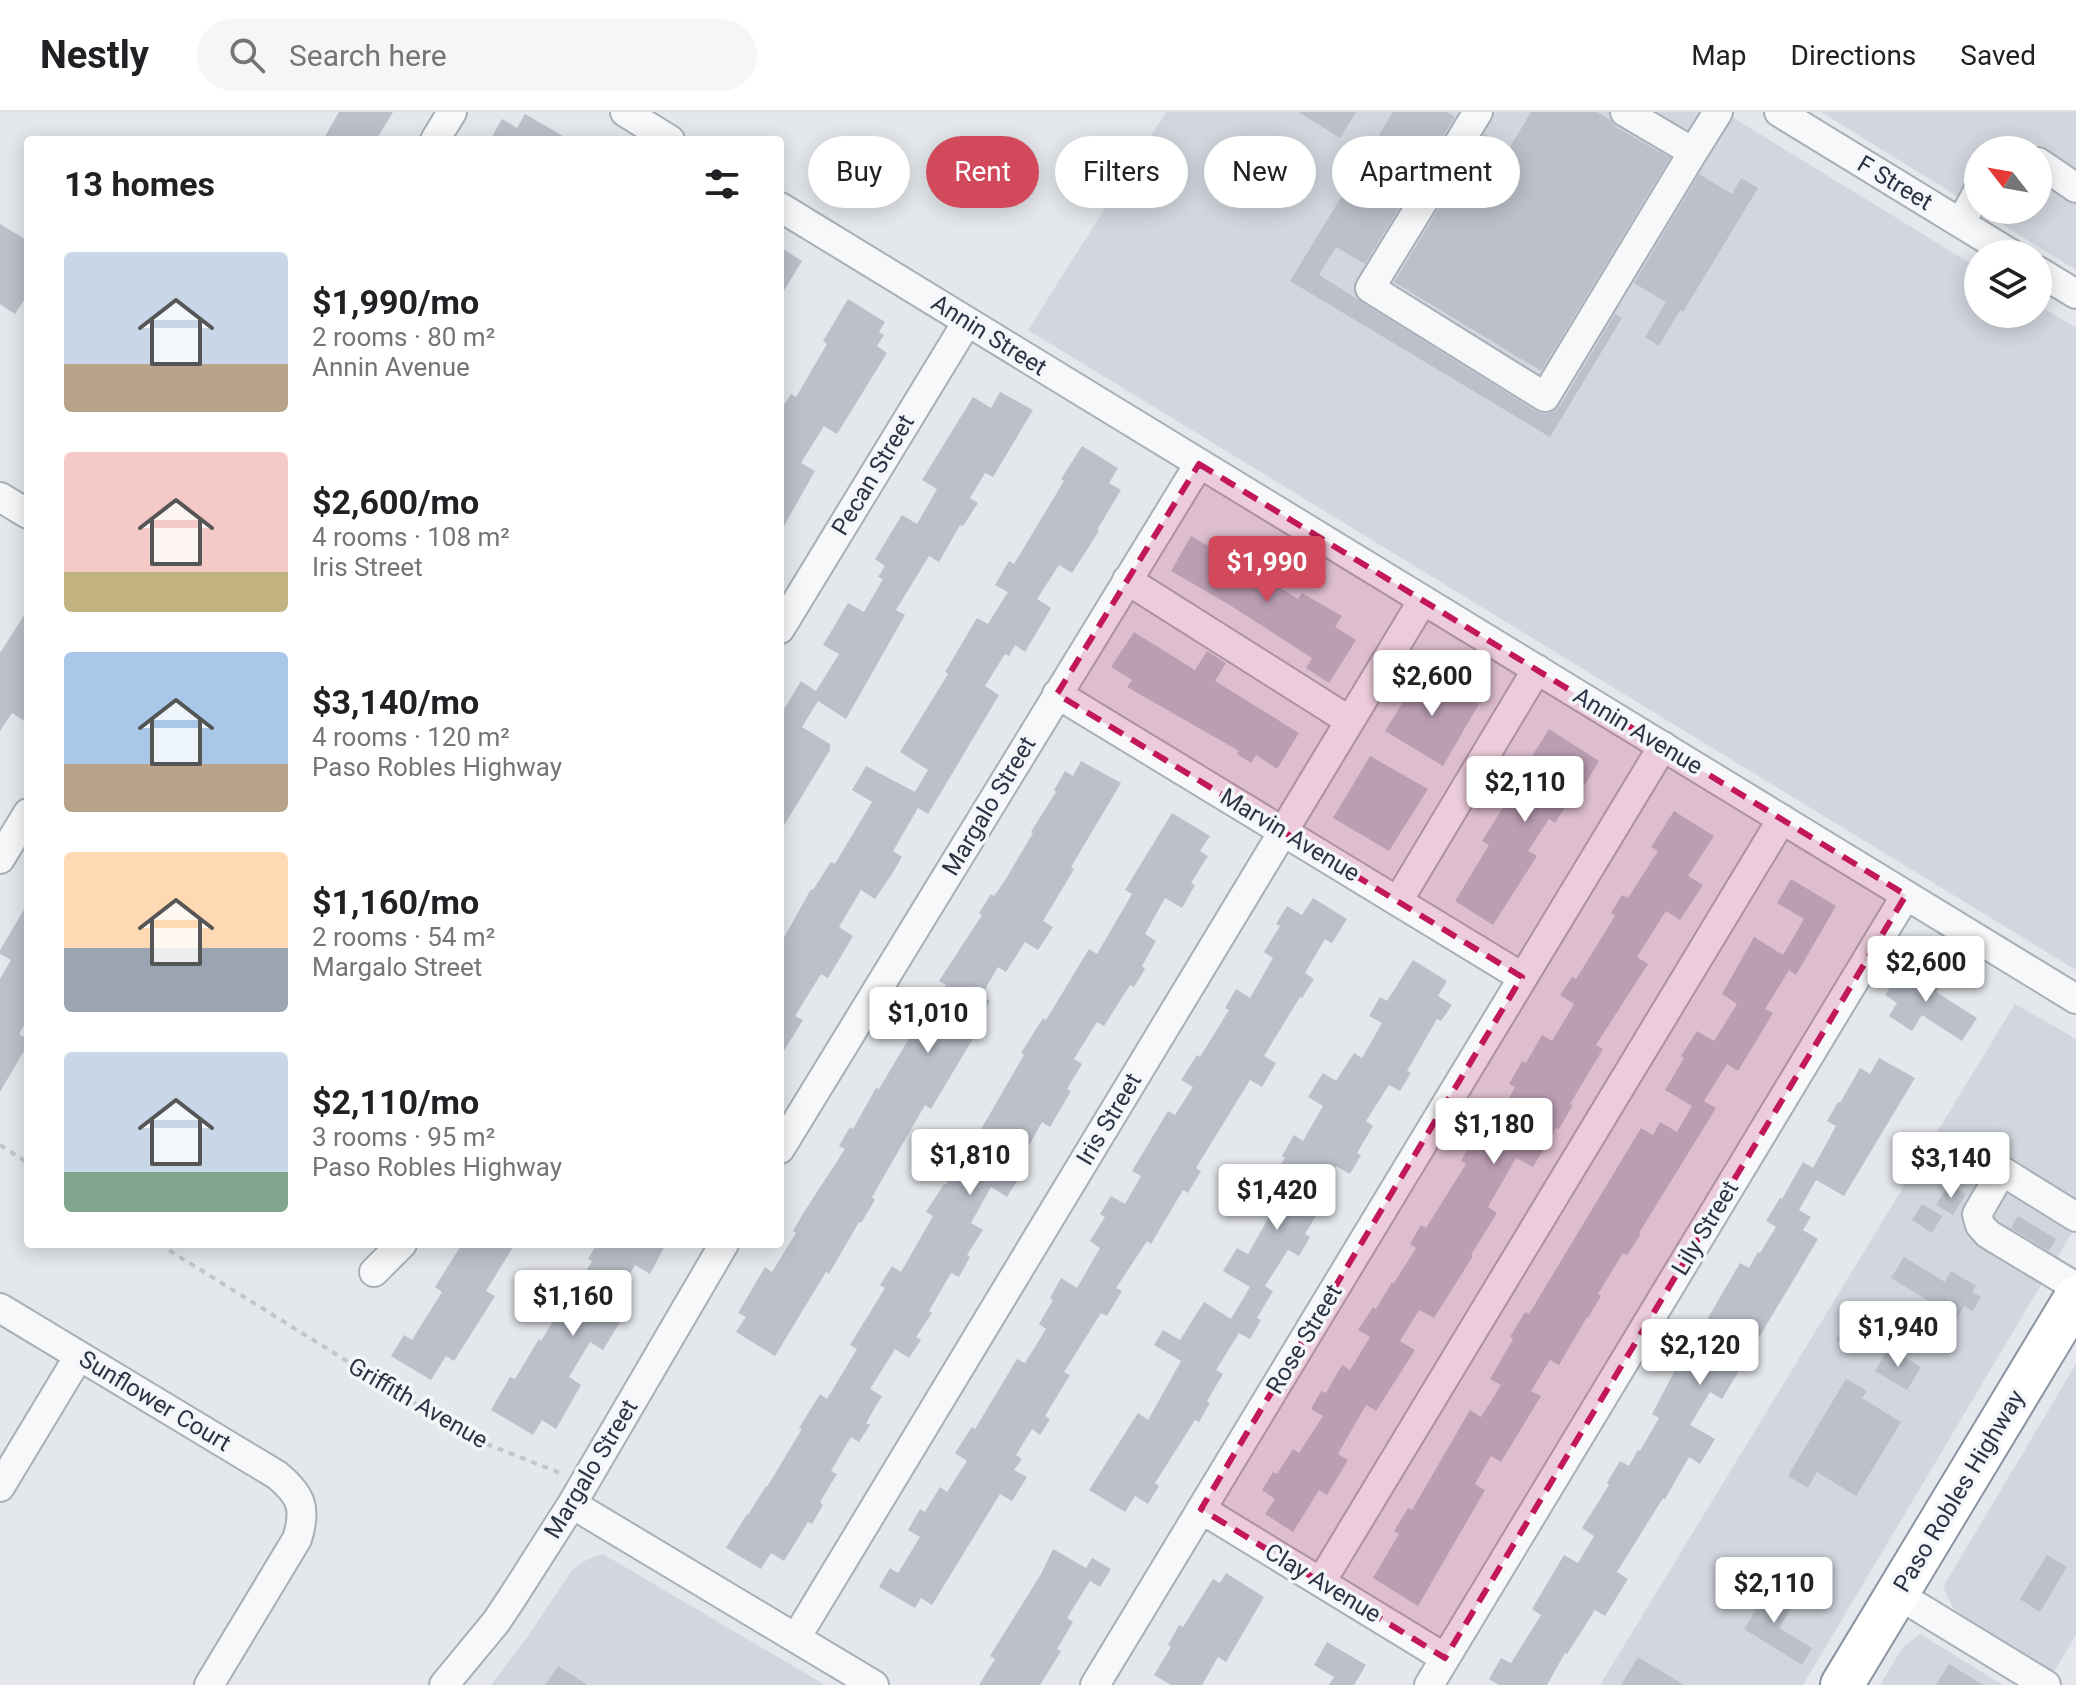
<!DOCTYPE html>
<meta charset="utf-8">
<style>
:root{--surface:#fff;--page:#f6f6f6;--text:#202124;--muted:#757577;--line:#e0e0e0;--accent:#d1495b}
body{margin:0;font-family:Roboto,sans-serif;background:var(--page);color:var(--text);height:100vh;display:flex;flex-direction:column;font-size:30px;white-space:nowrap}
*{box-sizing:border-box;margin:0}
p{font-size:26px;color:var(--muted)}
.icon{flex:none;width:44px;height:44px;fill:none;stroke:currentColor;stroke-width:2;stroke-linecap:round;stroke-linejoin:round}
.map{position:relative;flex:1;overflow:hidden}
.side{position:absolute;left:24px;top:24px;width:760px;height:1112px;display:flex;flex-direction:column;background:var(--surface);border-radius:8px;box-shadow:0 4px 20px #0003}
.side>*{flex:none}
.banner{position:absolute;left:808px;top:24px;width:760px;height:72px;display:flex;gap:16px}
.needle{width:52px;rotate:301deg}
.fabs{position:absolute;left:1964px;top:24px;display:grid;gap:16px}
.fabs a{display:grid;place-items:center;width:88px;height:88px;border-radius:50%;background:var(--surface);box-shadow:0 4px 20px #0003;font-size:40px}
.price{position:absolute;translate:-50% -68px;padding:0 18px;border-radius:8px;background:#fff;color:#222;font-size:26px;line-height:52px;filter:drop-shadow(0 2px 4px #0008)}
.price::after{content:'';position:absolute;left:50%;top:48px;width:24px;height:18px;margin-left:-12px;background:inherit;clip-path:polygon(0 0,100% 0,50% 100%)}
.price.selected{background:var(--accent);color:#fff}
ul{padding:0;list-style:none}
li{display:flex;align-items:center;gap:24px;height:200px;padding:0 40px}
li span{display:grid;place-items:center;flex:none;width:224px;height:160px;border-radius:8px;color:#555}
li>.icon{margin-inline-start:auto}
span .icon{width:96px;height:96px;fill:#fffc;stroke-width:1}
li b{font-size:34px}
h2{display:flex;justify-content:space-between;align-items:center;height:96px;padding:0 40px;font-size:34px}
.pill{padding:0 28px;border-radius:36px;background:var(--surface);box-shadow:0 4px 20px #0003;font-size:28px;line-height:72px}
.pill.selected{background:var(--accent);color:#fff}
header{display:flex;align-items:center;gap:48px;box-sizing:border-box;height:112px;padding:0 40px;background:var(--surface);border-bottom:2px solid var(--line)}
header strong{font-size:38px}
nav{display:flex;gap:44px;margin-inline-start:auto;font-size:28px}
.search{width:560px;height:72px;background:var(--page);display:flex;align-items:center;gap:20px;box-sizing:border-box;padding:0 28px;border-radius:44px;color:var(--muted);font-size:30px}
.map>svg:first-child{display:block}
</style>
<header>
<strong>Nestly</strong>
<div class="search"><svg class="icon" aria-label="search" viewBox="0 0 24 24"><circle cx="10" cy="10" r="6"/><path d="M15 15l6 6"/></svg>Search here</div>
<nav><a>Map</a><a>Directions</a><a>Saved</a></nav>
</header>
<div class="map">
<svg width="2076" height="1573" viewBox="0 0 2076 1573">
<rect width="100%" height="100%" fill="#e4e7ec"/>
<path fill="#d2d6de" d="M1166 0H1724L1978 156V202H2038V193L2076 216V858L1028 218Z
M1821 0H2076V158L1979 98H2038V38H1978V97Z
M2015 892 2076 927V1114L1803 1573H1600Z
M2076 1252V1523L2050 1566 1953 1496 1943 1475Z
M603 1442 825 1573H491L528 1524 573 1457 588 1447Z
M1920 1522 2003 1573H1880L1902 1536Z"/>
<path fill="#bbc0ca" d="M339 0H393L376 28H323Z
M1298 0H1356L1340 26Z
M1393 0H1447L1455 5 1365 152 1336 135 1319 163 1536 299 1544 302 1552 300 1560 294 1615 202 1622 206 1550 325 1290 169Z
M1531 0H1597L1610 8 1616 15 1670 46 1541 259 1394 170 1484 22 1509 37Z
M525 2 570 28H490L502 7 517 16Z
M1699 62 1732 82 1741 66 1758 76 1683 200 1680 198 1659 234 1645 225 1666 190 1634 171Z
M0 112 28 129V182L15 202 0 192Z
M780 135 802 149 780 185Z
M848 187 885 210 879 220 884 223 877 234 887 241 837 322 824 314 801 351 815 359 780 421V299L791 282 796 285 827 232 823 229Z
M1000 280 1033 298 993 365 985 361 970 386 978 391 963 414 960 413 939 450 929 444 896 498 905 503 846 607 818 589 802 615 830 632V638L780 720V604L801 569 816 579 839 542 823 533 848 491 864 500 883 467 878 465 885 454 875 447 902 403 917 412 937 377 922 368 973 285 991 296Z
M1082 334 1118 356 1109 371 1121 378 1097 418 1099 419 1072 461 1059 453 1037 487 1051 496 1025 540 1015 533 1009 544 1005 542 985 574 999 583 928 702 918 696 893 739 902 745 890 765 875 787 861 778 839 815 853 824 828 866 821 862 795 904 803 908 780 945V833L811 777 813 778 831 750 835 752 872 690 852 678 866 654 915 680 928 658 900 640 948 562 945 560 977 506 988 512 1008 480 995 473 1009 449 1014 452 1064 369 1061 367Z
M1191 424 1210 435 1215 427 1258 451 1253 459 1298 487 1302 481 1342 504 1335 515 1356 528 1329 571 1306 556 1312 546 1228 492 1171 459Z
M28 497V611L12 601 0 619V541Z
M1134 520 1195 558 1207 539 1226 551 1215 569 1299 621 1277 657 1256 643 1251 651 1237 642 1239 639 1127 575 1132 568 1111 555Z
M1422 559 1479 592 1443 654 1385 619Z
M1549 617 1599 649 1578 684 1574 682 1555 711 1549 707 1528 739 1537 744 1493 813 1455 789 1489 733 1482 729 1529 654 1527 652Z
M1370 644 1428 677 1389 739 1333 706Z
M1081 649 1121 671 1071 755 1074 757 1043 809 1053 815 1038 838 1025 830 1006 860 998 855 981 884 990 889 971 920 975 923 931 997 925 993 872 1085 875 1088 861 1111 859 1110 829 1162 826 1160 775 1244 736 1220 746 1205 738 1201 765 1155 772 1160 796 1121 793 1119 804 1100 845 1037 839 1034 850 1015 853 1017 876 976 879 977 908 928 946 873 939 869 982 803 979 801 991 782 994 784 1004 770 1033 721 1031 720 1056 680 1054 678 1065 659 1073 664Z
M1674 699 1714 724 1688 764 1703 773 1680 808 1666 799 1637 845 1648 852 1596 933 1603 937 1570 992 1573 993 1559 1017 1556 1016 1533 1055 1516 1046 1488 1095 1497 1101 1471 1143 1473 1144 1434 1206 1419 1198 1400 1229 1415 1238 1376 1299 1366 1293 1338 1342 1348 1348 1327 1383 1319 1378 1293 1420 1265 1402 1275 1387 1262 1378 1273 1360 1277 1362 1293 1337 1299 1341 1323 1304 1311 1297 1321 1279 1326 1281 1342 1253 1350 1258 1370 1225 1358 1218 1373 1195 1376 1197 1392 1170 1394 1171 1416 1136 1410 1132 1421 1113 1426 1116 1466 1052 1461 1049 1472 1030 1476 1033 1492 1005 1497 1008 1515 975 1509 972 1522 949 1526 951 1542 923 1552 929 1574 892 1560 883 1572 865 1576 867 1615 804 1611 801 1622 783 1628 786 1658 739 1651 735Z
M1172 701 1210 724 1200 739 1208 744 1191 771 1195 773 1182 796 1165 786 1145 822 1156 829 1142 854 1145 857 1134 875 1130 873 1104 914 1097 910 1074 947 1082 952 1067 977 1071 979 1050 1015 1042 1010 1015 1058 1021 1062 1007 1085 991 1075 971 1111 983 1118 967 1143 970 1145 959 1165 951 1161 929 1199 932 1201 916 1225 921 1228 909 1246 895 1237 870 1277 882 1284 866 1311 870 1313 859 1330 851 1325 831 1359 837 1362 820 1390 823 1393 812 1412 808 1410 784 1449 771 1441 761 1457 726 1436 747 1402 748 1403 766 1374 767 1375 802 1317 799 1316 820 1282 827 1287 857 1237 850 1233 885 1176 880 1173 892 1154 901 1160 933 1104 926 1100 944 1072 946 1073 964 1043 965 1045 1024 943 1021 941 1043 906 1046 908 1089 837 1097 842 1132 782 1125 778Z
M1791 767 1836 794 1796 863 1789 858 1765 897 1773 901 1738 959 1727 952 1704 989 1716 996 1639 1121 1641 1122 1627 1143 1623 1141 1598 1182 1601 1184 1588 1206 1587 1205 1559 1253 1550 1248 1531 1279 1541 1284 1501 1350 1491 1344 1475 1372 1485 1378 1418 1494 1373 1466 1399 1422 1394 1419 1408 1396 1412 1398 1470 1298 1481 1305 1501 1273 1490 1267 1513 1227 1510 1225 1525 1200 1529 1202 1641 1016 1653 1023 1660 1010 1677 1020 1692 994 1665 978 1684 946 1681 944 1697 919 1714 929 1737 892 1722 882 1754 825 1783 843 1804 807 1777 791Z
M1313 786 1347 807 1332 831 1325 827 1305 861 1314 867 1302 886 1300 885 1264 944 1276 951 1262 975 1250 968 1196 1056 1201 1059 1188 1081 1183 1078 1151 1132 1147 1129 1116 1176 1122 1179 1107 1204 1101 1201 1064 1260 1070 1263 1045 1304 1050 1307 1040 1323 1032 1317 1016 1343 1022 1347 1014 1358 1027 1365 1012 1389 1000 1382 932 1493 921 1486 915 1496 879 1475 890 1456 898 1461 920 1425 908 1418 920 1397 925 1400 940 1375 947 1380 967 1349 955 1341 972 1315 975 1317 1017 1247 1025 1251 1046 1217 1039 1212 1053 1188 1050 1186 1061 1166 1077 1176 1100 1136 1090 1129 1105 1105 1100 1102 1111 1084 1125 1092 1141 1064 1132 1059 1168 999 1175 1003 1193 975 1181 968 1197 943 1200 945 1229 898 1225 896 1236 877 1250 886 1273 846 1264 840 1280 814 1276 812 1287 794 1302 803Z
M28 791V906L19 922 28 928V932L0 980V867L11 848 0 842V838Z
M1413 848 1447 869 1438 884 1452 893 1441 909 1437 907 1407 959 1411 961 1400 979 1389 973 1366 1009 1373 1014 1357 1041 1361 1043 1350 1062 1336 1054 1318 1085 1325 1089 1305 1122 1310 1125 1299 1144 1288 1138 1265 1174 1273 1179 1257 1206 1261 1208 1250 1227 1239 1221 1216 1258 1223 1262 1207 1289 1210 1291 1199 1310 1195 1308 1155 1371 1159 1374 1148 1392 1135 1384 1125 1400 1089 1378 1138 1301 1148 1308 1181 1249 1154 1233 1163 1218 1180 1228 1204 1190 1231 1207 1250 1175 1223 1159 1237 1136 1248 1142 1282 1082 1268 1074 1285 1046 1282 1044 1294 1023 1303 1029 1323 994 1308 985 1323 961 1336 969 1354 941 1362 946 1382 911 1369 904 1380 885 1387 889Z
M1905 851 1940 874 1936 880 1977 906 1962 929 1922 903 1912 919 1889 904 1897 891 1885 883Z
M1879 946 1915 966 1844 1084 1816 1068 1799 1098 1811 1105 1803 1118 1818 1127 1722 1287 1710 1280 1690 1313 1715 1327 1700 1352 1689 1345 1665 1387 1663 1386 1617 1460 1628 1467 1605 1504 1595 1498 1567 1542 1565 1541 1547 1573H1499L1489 1567 1501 1546 1511 1551 1541 1503 1532 1497 1564 1443 1578 1451 1594 1424 1582 1416 1609 1373 1607 1371 1620 1349 1629 1354 1638 1338 1640 1339 1659 1306 1652 1302 1680 1249 1690 1254 1699 1238 1701 1240 1717 1212 1708 1206 1740 1151 1749 1156 1758 1140 1760 1141 1776 1115 1766 1109 1780 1086 1782 1087 1803 1050 1813 1056 1836 1014 1827 1009 1838 990 1840 991 1860 956 1870 962Z
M1949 1072 1966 1082 1953 1103 1936 1093Z
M1922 1092 1942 1104 1932 1121 1912 1108Z
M2018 1104 2056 1127 2049 1139 2011 1116Z
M462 1132H515L486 1179 495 1184 468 1227 454 1249 446 1244 431 1268 391 1244 404 1223 412 1228 442 1180 435 1175Z
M597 1132H666L650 1162 635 1153 626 1169 615 1187 629 1195 603 1238 590 1230 569 1265 581 1273 556 1317 542 1308 533 1323 491 1298 510 1265 515 1267 539 1227 541 1229 565 1190 567 1192 592 1149 588 1147Z
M1904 1145 1945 1170 1951 1159 1976 1174 1972 1180 1981 1185 1973 1199 1964 1194 1957 1206 1891 1166Z
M1852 1201 1867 1210 1851 1237 1836 1228Z
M1889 1236 1921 1255 1907 1278 1875 1259Z
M1846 1267 1867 1279 1862 1286 1901 1310 1856 1384 1817 1360 1808 1376 1788 1364Z
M1053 1437 1086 1456 1092 1446 1111 1457 1100 1475 1090 1469 1067 1506 1073 1510 1057 1537 1061 1539 1040 1573H979L995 1547 990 1544 1041 1462Z
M2047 1443 2067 1455 2040 1500 2020 1487Z
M1226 1461 1264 1485 1226 1550 1218 1545 1202 1573H1171L1154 1563 1171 1535 1168 1533 1179 1513 1183 1515 1213 1467 1220 1471Z
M1755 1473 1791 1496 1779 1516 1812 1536 1802 1553 1744 1517 1756 1498 1744 1490Z
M1327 1530 1366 1553 1354 1573H1329L1334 1565 1314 1553Z
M1638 1545 1684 1573H1621Z
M1949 1552 1983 1573H1936Z
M558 1554 588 1573H545Z"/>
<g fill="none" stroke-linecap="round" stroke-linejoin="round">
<g stroke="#a9aeb7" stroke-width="32">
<path id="minor" d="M625 0 670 28
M1478 0 1370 176 1545 285 1693 40 1625 0
M1779 0 2011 142
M435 28 452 0
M1693 40 1718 0
M2038 50 2076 76
M780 95 2076 887
M1961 111 1978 79
M2038 159 2076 182
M0 385 28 402
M1127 468 1350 609
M780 517 967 210
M1057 582 1522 865
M0 747 28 701
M1398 789 1537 557
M780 1037 1199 352
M2076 1105 2002 1059 1977 1102 1980 1113 1988 1122 2076 1175
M374 1160 402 1132
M0 1196 277 1363C301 1383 307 1396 297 1427L209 1573
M0 1375 79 1244
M572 1392 874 1573
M1201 1397 1445 1546
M1321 1470 1782 707
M1897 1482 2046 1573
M796 1526 1423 488
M444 1573 496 1510 512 1486 572 1392 724 1132
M1095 1573 1663 634
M1429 1573 1906 783"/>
</g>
<g stroke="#8b94a3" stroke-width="46">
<path id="highway" d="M1842 1573 2076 1185"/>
</g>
<path stroke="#c2c5cb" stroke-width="4" stroke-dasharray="6 6" stroke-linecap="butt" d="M0 1033 28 1051
M159 1132 469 1325 560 1361 561 1363"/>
<use href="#minor" stroke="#f7f8fa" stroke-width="28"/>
<use href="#highway" stroke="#fff" stroke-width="42"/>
</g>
<path fill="#c2185b" fill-opacity="0.2" stroke="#c2185b" stroke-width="6" stroke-dasharray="16 10" stroke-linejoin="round" d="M1199 352 1906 783 1445 1546 1201 1397 1522 865 1057 582Z"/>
<g text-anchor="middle" stroke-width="7" stroke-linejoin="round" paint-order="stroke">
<g font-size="24" fill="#2b3445" stroke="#f4f6f9">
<text transform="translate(1895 71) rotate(31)" y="8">F Street</text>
<text transform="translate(989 223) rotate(32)" y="8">Annin Street</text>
<text transform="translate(873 363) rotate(-59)" y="8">Pecan Street</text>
<text transform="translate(1638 619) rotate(31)" y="8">Annin Avenue</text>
<text transform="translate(989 694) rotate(-59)" y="8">Margalo Street</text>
<text transform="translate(1290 723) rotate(31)" y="8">Marvin Avenue</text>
<text transform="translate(1109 1007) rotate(-59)" y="8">Iris Street</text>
<text transform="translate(1705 1116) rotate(-59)" y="8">Lily Street</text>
<text transform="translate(1304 1227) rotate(-59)" y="8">Rose Street</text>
<text transform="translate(155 1289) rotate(31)" y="8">Sunflower Court</text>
<text transform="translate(418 1291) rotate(30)" y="8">Griffith Avenue</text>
<text transform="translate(591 1357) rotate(-59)" y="8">Margalo Street</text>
<text transform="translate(1959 1379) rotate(-59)" y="8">Paso Robles Highway</text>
<text transform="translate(1323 1471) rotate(31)" y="8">Clay Avenue</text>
</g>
</g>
</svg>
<div class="fabs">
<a><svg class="needle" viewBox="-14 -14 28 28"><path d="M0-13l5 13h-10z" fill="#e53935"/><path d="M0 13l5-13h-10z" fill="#757577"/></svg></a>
<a><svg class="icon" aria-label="layers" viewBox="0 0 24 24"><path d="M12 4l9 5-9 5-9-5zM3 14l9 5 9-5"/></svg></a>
</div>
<b class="price selected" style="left:1267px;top:492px">$1,990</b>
<b class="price" style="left:1432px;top:606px">$2,600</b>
<b class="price" style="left:1525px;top:712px">$2,110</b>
<b class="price" style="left:1926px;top:892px">$2,600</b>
<b class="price" style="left:928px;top:943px">$1,010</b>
<b class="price" style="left:1494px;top:1054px">$1,180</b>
<b class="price" style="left:970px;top:1085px">$1,810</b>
<b class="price" style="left:1951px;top:1088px">$3,140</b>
<b class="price" style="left:1277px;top:1120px">$1,420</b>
<b class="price" style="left:573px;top:1226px">$1,160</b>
<b class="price" style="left:1898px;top:1257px">$1,940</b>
<b class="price" style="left:1700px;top:1275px">$2,120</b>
<b class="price" style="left:1774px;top:1513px">$2,110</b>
<div class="banner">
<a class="pill">Buy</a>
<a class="pill selected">Rent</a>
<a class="pill">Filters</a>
<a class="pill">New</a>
<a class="pill">Apartment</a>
</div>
<section class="side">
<h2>13 homes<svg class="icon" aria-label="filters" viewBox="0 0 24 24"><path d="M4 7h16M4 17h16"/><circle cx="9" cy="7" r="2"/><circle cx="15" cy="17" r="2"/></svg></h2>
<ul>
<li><span style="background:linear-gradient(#c9d6e8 70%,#b9a48a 0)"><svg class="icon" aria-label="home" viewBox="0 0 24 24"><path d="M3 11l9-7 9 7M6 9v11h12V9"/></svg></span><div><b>$1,990/mo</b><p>2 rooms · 80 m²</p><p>Annin Avenue</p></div></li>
<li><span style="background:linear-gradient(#f6c9c9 75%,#c2b280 0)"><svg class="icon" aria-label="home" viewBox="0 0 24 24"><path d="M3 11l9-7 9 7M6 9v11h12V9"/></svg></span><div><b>$2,600/mo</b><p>4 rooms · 108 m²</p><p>Iris Street</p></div></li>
<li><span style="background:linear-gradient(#a9c7e8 70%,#b9a48a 0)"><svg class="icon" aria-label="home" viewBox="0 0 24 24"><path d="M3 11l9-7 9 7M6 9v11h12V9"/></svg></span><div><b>$3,140/mo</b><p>4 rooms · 120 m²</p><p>Paso Robles Highway</p></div></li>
<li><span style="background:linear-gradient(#ffd9b3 60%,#9aa5b1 0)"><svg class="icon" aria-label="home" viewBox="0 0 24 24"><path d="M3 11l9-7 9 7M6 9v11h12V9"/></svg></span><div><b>$1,160/mo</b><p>2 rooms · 54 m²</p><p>Margalo Street</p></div></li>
<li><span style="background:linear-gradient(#c9d6e8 75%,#7fa58c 0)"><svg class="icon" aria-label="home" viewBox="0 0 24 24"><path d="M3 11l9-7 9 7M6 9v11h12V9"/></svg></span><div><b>$2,110/mo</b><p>3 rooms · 95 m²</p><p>Paso Robles Highway</p></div></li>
</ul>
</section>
</div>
